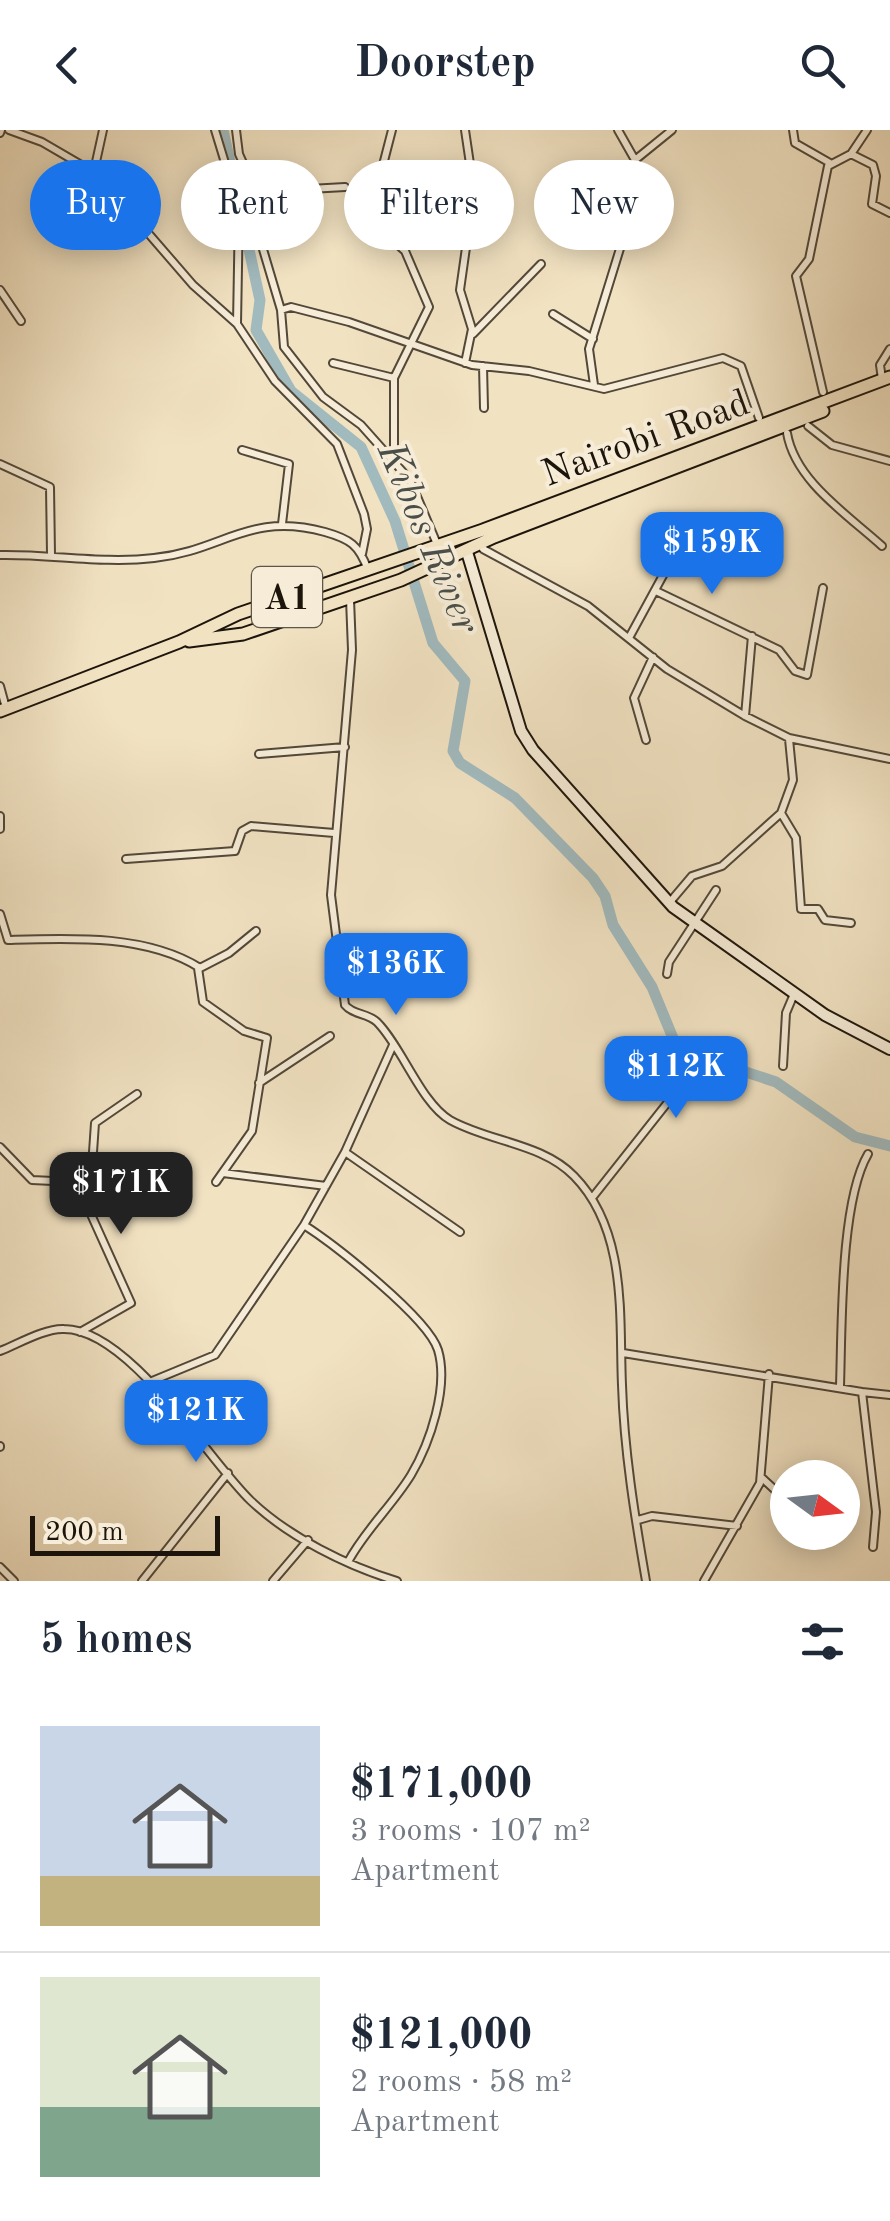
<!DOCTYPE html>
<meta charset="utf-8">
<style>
:root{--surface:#fff;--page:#f6f6f7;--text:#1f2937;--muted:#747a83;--line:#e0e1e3;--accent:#1a73e8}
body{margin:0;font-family:"Old Standard TT",serif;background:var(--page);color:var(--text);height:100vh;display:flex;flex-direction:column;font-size:38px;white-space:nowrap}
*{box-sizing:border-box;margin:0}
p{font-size:32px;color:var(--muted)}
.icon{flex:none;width:55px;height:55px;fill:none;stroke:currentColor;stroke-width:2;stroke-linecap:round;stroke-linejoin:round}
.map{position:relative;height:1451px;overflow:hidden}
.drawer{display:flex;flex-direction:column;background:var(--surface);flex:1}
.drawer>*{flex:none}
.guide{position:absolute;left:30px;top:30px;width:830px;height:90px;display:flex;gap:20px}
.needle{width:65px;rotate:105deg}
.tools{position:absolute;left:770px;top:1330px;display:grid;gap:20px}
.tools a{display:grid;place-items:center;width:90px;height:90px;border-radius:50%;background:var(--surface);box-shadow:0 5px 25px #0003;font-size:50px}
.scale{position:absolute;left:30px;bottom:25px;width:190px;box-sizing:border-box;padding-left:10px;border:5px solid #1d150b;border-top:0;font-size:28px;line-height:35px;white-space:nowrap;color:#1d150b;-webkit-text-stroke:8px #f6ecd7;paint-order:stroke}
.price{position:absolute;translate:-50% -85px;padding:0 22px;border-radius:20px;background:var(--accent);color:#fff;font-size:32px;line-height:65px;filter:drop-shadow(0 2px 5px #0008)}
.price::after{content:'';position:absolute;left:50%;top:60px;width:30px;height:22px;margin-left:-15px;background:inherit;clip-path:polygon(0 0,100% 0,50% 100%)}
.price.active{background:#222;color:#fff}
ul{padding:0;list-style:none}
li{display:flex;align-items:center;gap:30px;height:250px;padding:0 40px}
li+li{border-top:2px solid var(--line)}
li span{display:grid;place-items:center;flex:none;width:280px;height:200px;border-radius:0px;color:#555}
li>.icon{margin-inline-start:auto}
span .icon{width:120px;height:120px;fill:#fffc;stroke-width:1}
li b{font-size:42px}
h2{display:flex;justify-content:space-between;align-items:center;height:120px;padding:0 40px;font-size:42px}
.pill{padding:0 35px;border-radius:45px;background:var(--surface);box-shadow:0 5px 25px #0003;font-size:35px;line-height:90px}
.pill.active{background:var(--accent);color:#fff}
header{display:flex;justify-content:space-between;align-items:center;height:130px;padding:0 40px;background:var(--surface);font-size:45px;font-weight:800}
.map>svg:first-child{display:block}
</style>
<header><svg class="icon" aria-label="back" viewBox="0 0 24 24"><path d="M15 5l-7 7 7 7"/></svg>Doorstep<svg class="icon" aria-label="search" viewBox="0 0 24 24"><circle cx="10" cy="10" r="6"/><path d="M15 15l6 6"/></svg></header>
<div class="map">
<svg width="890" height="1451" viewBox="0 0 890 1451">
<rect width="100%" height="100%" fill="#f1e2c2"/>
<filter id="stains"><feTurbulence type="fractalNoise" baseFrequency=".002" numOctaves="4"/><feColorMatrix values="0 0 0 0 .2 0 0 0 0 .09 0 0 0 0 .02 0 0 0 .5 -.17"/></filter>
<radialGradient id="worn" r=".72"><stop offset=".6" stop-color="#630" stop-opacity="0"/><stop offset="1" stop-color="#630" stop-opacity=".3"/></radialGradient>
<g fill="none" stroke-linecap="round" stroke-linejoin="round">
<path stroke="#a1babe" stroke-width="11" d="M223 0 260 170 256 200 291 261 361 317 395 391 433 513 465 551 453 621 460 633 515 668 593 748 605 766 613 795 652 857 675 913 691 924 776 952 855 1007 890 1016"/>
<g stroke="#524839" stroke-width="10">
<path id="minor" d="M9 0 42 12 97 44 193 155 237 194 275 251 337 314 364 384 367 399 362 424
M215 0 239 79 237 194
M236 0 239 24 256 62 262 116 281 180 284 217 323 267 361 295 410 350 437 414
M392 0 369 89 405 121 429 177 394 248V328
M793 0 795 13 830 33
M0 3 1 0
M851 24 873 35 876 46 872 74 890 83
M635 30 672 0
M94 41 103 0
M256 62 345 57
M598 66 626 102
M0 160 21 191
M281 180 291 177 349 192 472 235 529 241 604 259 723 228 741 236 759 288
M553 184 593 209
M473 204 541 134
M333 233 394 248
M465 233 472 199 460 160 474 61 465 0
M483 236 484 278
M882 249 880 235 890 219
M594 255 589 219 639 57 635 30 618 0
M823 262 796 146 809 129 828 36 851 24 867 0
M808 296 832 315 890 331
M787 303C795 351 848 385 882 416
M242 320 289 334 282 394
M0 334 50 357 51 424
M483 419 588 476 667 539 745 586 789 608 890 629
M0 425C51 424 104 434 154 428 223 421 249 381 325 402 350 409 359 415 368 440
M658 462 779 520 795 541 807 545 823 458
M350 469 352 520 331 765 345 875C353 885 368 883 377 892 402 917 421 973 450 990 489 1012 542 1013 574 1046 628 1101 619 1188 622 1255 624 1320 635 1388 646 1451
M630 506 673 427
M0 556 6 578
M745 586 752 506
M646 610 634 568 653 527
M259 624 345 617
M781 683 796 708 801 779H818L825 790 851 793
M0 686V699
M126 729 235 721 242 701 251 696 334 703
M670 772 692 746 722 736 781 683 793 650 789 609
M0 784 8 810C69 808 146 804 200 838L229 823 256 801
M198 838 203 872 244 901 267 908 252 1001 216 1052
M667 844 669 832 716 760
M783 936 786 883 794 864
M259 953 330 906
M0 1017 32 1050 116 1054
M345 1022 460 1102
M223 1043 326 1056
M592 1068 668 972 688 936 664 917
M80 1202 131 1173 89 1080 95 993 137 964
M0 1221C18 1214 45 1198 64 1199 130 1199 208 1330 251 1371 289 1407 347 1436 397 1451
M623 1223 862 1262 876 1382 873 1417
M152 1251 215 1225 304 1095
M840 1256C842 1197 840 1072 868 1024
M862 1262 890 1265
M0 1316V1317
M762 1348 788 1372
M638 1390 652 1386 737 1396
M348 1432C365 1400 392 1376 411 1345 430 1313 449 1257 438 1220 428 1188 335 1115 304 1095L345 1022 393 915
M0 1437 14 1451
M142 1451 228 1343
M273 1451 308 1410
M704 1451 760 1353 769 1244"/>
</g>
<g stroke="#1d150b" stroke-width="14">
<path id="secondary" d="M467 422 521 601 533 620 673 777 825 885 890 919"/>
</g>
<g stroke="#1d150b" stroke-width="15">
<path id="trunk" d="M189 511 243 504 401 450 494 407 823 281
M0 581 179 512 238 484 483 400 890 247"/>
</g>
<use href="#minor" stroke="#f6ecd7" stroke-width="6"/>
<use href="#secondary" stroke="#f6ecd7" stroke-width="10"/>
<use href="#trunk" stroke="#f1e2c2" stroke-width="11"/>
</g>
<g text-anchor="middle" stroke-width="8" stroke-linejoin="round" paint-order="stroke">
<rect fill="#f6ecd7" stroke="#5e5648" stroke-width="2.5" x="252" y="437" width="70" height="60" rx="8"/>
<g font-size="35" font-weight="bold" fill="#1d150b">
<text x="287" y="479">A1</text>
</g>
<g font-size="38" fill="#1d150b" stroke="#f6ecd7">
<text transform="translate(645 307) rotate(-20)" y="13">Nairobi Road</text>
</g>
<g font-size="40" font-style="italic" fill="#4b4f4a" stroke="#f6ecd7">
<text transform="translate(430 407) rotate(67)" y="14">Kibos River</text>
</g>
</g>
<rect width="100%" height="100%" filter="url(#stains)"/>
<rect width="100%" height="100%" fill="url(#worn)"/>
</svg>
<div class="tools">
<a><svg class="needle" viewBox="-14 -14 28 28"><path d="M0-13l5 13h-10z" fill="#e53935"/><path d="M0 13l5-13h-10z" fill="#747a83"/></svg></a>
</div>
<div class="scale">200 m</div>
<b class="price" style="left:712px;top:467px">$159K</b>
<b class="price" style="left:396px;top:888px">$136K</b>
<b class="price" style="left:676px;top:991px">$112K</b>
<b class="price active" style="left:121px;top:1107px">$171K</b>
<b class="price" style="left:196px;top:1335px">$121K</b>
<div class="guide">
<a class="pill active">Buy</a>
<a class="pill">Rent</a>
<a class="pill">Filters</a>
<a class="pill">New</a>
</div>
</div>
<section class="drawer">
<h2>5 homes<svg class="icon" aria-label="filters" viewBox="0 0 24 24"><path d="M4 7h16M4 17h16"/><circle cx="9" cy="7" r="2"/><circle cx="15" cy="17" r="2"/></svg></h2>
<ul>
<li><span style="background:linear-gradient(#c9d6e8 75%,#c2b280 0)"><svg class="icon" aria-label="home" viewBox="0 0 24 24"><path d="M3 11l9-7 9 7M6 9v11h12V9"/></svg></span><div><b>$171,000</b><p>3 rooms · 107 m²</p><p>Apartment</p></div></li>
<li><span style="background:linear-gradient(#dfe7d0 65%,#7fa58c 0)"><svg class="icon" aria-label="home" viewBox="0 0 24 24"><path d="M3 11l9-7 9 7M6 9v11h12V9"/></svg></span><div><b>$121,000</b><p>2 rooms · 58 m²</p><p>Apartment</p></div></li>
</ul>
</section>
